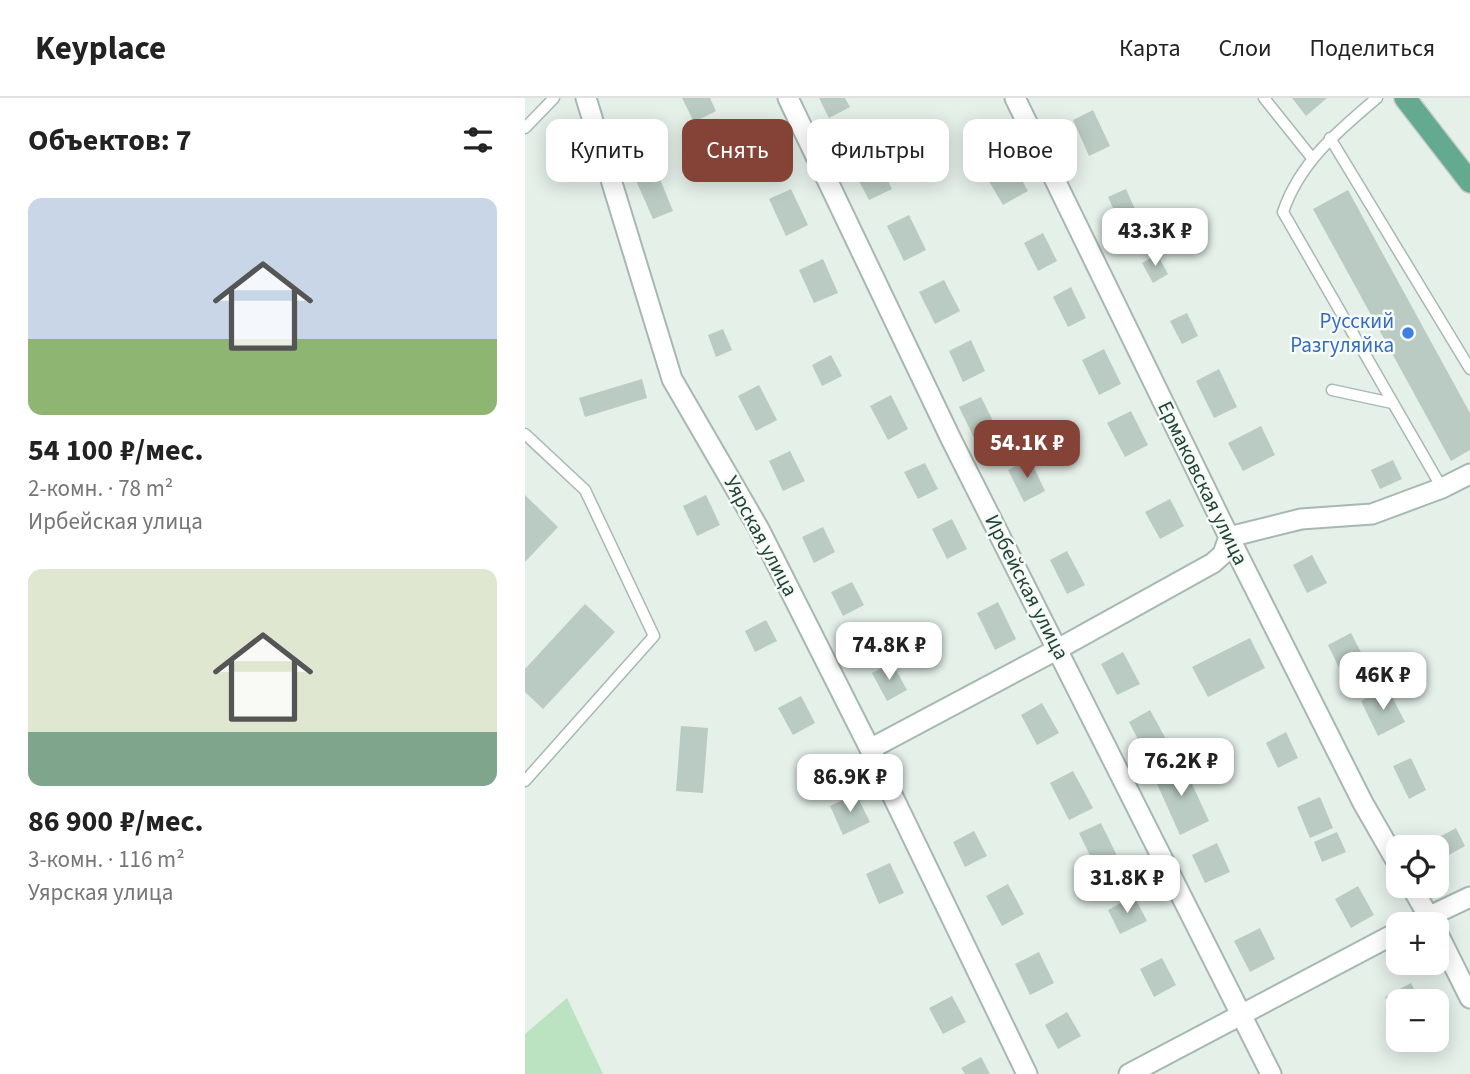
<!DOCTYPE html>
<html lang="ru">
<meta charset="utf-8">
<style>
:root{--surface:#fff;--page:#f2f2f2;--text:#222;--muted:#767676;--line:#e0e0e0;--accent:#854338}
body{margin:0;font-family:"Source Sans 3",sans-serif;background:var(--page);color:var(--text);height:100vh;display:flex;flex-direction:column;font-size:26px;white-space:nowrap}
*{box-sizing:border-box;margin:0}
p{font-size:23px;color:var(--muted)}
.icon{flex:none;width:38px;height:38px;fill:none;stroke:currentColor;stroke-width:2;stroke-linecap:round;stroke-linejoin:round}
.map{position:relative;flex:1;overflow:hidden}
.panel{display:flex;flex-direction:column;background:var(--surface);width:525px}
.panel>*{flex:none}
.top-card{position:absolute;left:21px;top:21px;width:665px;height:63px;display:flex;gap:14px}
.fabs{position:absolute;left:861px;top:737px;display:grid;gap:14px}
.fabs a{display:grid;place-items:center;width:63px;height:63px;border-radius:14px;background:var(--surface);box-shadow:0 4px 18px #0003;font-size:35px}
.price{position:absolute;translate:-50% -60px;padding:0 16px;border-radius:14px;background:#fff;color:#222;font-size:23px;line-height:46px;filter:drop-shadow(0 2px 4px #0008)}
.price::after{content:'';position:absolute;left:50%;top:42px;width:21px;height:16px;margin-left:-10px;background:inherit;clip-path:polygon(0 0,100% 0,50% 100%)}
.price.current{background:var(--accent);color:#fff}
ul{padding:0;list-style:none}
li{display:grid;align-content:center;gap:14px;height:371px;padding:0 28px}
li span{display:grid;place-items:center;height:217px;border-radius:14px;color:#555}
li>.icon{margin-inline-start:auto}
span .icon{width:126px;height:126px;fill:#fffc;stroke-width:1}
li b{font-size:30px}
h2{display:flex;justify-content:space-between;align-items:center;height:84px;padding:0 28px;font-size:30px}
.tag{padding:0 24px;border-radius:14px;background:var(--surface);box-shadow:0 4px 18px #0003;font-size:24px;line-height:63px}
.tag.current{background:var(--accent);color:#fff}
header{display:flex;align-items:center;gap:42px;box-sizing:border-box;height:98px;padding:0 35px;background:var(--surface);border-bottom:2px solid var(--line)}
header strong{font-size:33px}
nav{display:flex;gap:38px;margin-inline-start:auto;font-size:24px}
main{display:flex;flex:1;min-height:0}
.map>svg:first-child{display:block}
</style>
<header>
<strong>Keyplace</strong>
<nav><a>Карта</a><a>Слои</a><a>Поделиться</a></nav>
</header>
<main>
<section class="panel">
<h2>Объектов: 7<svg class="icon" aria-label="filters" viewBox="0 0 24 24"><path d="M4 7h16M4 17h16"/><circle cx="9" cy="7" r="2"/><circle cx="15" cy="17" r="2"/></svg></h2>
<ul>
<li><span style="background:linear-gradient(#c9d6e8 65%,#8fb573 0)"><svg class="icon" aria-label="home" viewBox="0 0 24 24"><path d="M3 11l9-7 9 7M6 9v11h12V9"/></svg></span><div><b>54 100 ₽/мес.</b><p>2-комн. · 78 m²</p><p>Ирбейская улица</p></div></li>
<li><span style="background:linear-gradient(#dfe7d0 75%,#7fa58c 0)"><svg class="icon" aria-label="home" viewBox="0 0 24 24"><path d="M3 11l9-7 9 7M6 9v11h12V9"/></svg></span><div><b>86 900 ₽/мес.</b><p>3-комн. · 116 m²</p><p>Уярская улица</p></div></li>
</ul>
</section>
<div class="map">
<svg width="945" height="976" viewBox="0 0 945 976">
<rect width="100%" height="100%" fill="#e5f0e9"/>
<path fill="#bbe3c2" d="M42 900 78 976H0V936Z"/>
<path fill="#b9cbc2" d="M157 0H185L191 13 169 24Z
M294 0H320L325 9 304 20Z
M767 0H802L781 18Z
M568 12 585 48 564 58 548 22Z
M472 23 481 41 460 52 451 34Z
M248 27 257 46 228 58 219 40Z
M351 58 367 91 344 102 327 70Z
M487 65 503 93 478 107 462 80Z
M130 69 148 113 128 121 109 78Z
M266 91 283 127 261 138 244 101Z
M601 91 613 118 595 126 583 99Z
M823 92 945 315V352L926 363 788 111Z
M384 117 401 152 379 163 362 128Z
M518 135 532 163 513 173 499 145Z
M632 156 643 176 628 185 617 165Z
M298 161 313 195 289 205 274 172Z
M419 182 435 213 410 226 394 194Z
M546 189 561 220 543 229 528 199Z
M662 215 673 238 657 246 645 223Z
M198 231 207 252 191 259 183 237Z
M446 242 460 273 438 284 424 253Z
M579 251 596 286 574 297 557 262Z
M306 257 317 278 297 288 287 267Z
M694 271 712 309 689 320 671 283Z
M117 281 122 300 60 319 54 300Z
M234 287 252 322 231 333 213 298Z
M366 297 383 331 363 342 345 308Z
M456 299 474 335 452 346 434 309Z
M606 313 623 347 600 359 582 325Z
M736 328 750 357 718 373 703 345Z
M265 353 280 383 258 393 244 363Z
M505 361 520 393 499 404 483 372Z
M868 362 877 381 855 391 846 372Z
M400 365 413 391 393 401 379 374Z
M0 397 33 429 0 464Z
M181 397 195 427 172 438 158 408Z
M645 401 659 428 635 441 620 414Z
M427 421 442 451 422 461 407 431Z
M298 429 310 454 289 465 277 439Z
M542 453 560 487 542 496 525 462Z
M787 457 802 485 782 495 768 467Z
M327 484 339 507 318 518 306 494Z
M473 504 491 541 470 552 452 515Z
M60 506 90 534 18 611 0 594V571Z
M241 522 252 543 230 554 220 533Z
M826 535 842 566 818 578 803 547Z
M725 540 740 570 683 599 667 569Z
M598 554 615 586 592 597 576 566Z
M367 565 382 592 362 603 347 575Z
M862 589 880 624 853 638 836 603Z
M276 598 290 625 268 637 253 610Z
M517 605 534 635 512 647 496 617Z
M625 612 641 641 619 653 604 624Z
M156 628 183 630 178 695 151 693Z
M761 634 773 660 753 670 741 645Z
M886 660 901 692 884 701 868 668Z
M657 664 684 723 655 737 628 677Z
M548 673 568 710 544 722 525 685Z
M331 696 345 724 318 737 305 708Z
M795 699 808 730 785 740 772 709Z
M576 725 596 766 574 776 554 735Z
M931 730 940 748 917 761 907 743Z
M449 733 462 758 440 769 428 744Z
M812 734 821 754 797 764 789 744Z
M692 745 705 774 680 785 667 757Z
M365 765 379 795 354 806 341 776Z
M483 786 499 816 477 828 461 798Z
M833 788 849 817 826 830 810 801Z
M609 798 622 823 595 836 583 812Z
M735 830 750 861 725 874 709 843Z
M514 854 529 885 505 897 490 866Z
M637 860 651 887 629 899 615 871Z
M886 885 895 903H873V925L860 899Z
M427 898 441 924 418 936 404 910Z
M542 914 556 938 533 951 520 927Z
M456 959 465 976H440L436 970Z"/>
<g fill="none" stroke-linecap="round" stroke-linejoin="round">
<g stroke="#a6b9b0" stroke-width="13">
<path id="service" d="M739 0 787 60
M852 0C813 33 775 64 758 114L917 390
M0 30 29 0
M805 40 945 271
M807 292 867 305
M0 336 60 392 129 538 0 683"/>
</g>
<g stroke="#a6b9b0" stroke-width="23">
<path id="minor" d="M61 0 147 281 234 431 345 651 502 976
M263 0 426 341 746 976
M490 0 704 439 838 705 873 766
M345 651 533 551 688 465 698 456 704 439 776 421 847 416 917 390 945 376
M886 788 908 826
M888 826 945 799
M912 834 945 900
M604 976 873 834"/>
</g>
<g stroke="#c1cbc7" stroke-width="24">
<path id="primary" d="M880 0 945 84"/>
</g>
<use href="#service" stroke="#fff" stroke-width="10"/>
<use href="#minor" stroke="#fff" stroke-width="19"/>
<use href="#primary" stroke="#64aa91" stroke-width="21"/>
</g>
<circle fill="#3f7fe0" stroke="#f6fbf8" stroke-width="2.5" cx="883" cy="235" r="7"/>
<g text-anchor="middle" stroke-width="5" stroke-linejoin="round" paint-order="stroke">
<g font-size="21" fill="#366cbe" stroke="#f6fbf8" text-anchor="end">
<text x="869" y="230">Русский<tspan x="869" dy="24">Разгуляйка</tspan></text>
</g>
<g font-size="21" fill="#214437" stroke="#f6fbf8">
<text transform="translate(678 385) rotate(64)" y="7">Ермаковская улица</text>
<text transform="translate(236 438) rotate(62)" y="7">Уярская улица</text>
<text transform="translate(502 489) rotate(63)" y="7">Ирбейская улица</text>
</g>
</g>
</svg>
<div class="fabs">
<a><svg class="icon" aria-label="locate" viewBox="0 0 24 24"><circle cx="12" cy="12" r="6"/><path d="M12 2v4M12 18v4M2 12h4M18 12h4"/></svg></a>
<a>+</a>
<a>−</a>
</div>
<b class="price" style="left:630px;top:170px">43.3K ₽</b>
<b class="price current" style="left:502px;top:382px">54.1K ₽</b>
<b class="price" style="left:364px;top:584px">74.8K ₽</b>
<b class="price" style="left:858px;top:614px">46K ₽</b>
<b class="price" style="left:656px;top:700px">76.2K ₽</b>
<b class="price" style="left:325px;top:716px">86.9K ₽</b>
<b class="price" style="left:602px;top:817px">31.8K ₽</b>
<div class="top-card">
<a class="tag">Купить</a>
<a class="tag current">Снять</a>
<a class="tag">Фильтры</a>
<a class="tag">Новое</a>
</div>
</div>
</main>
